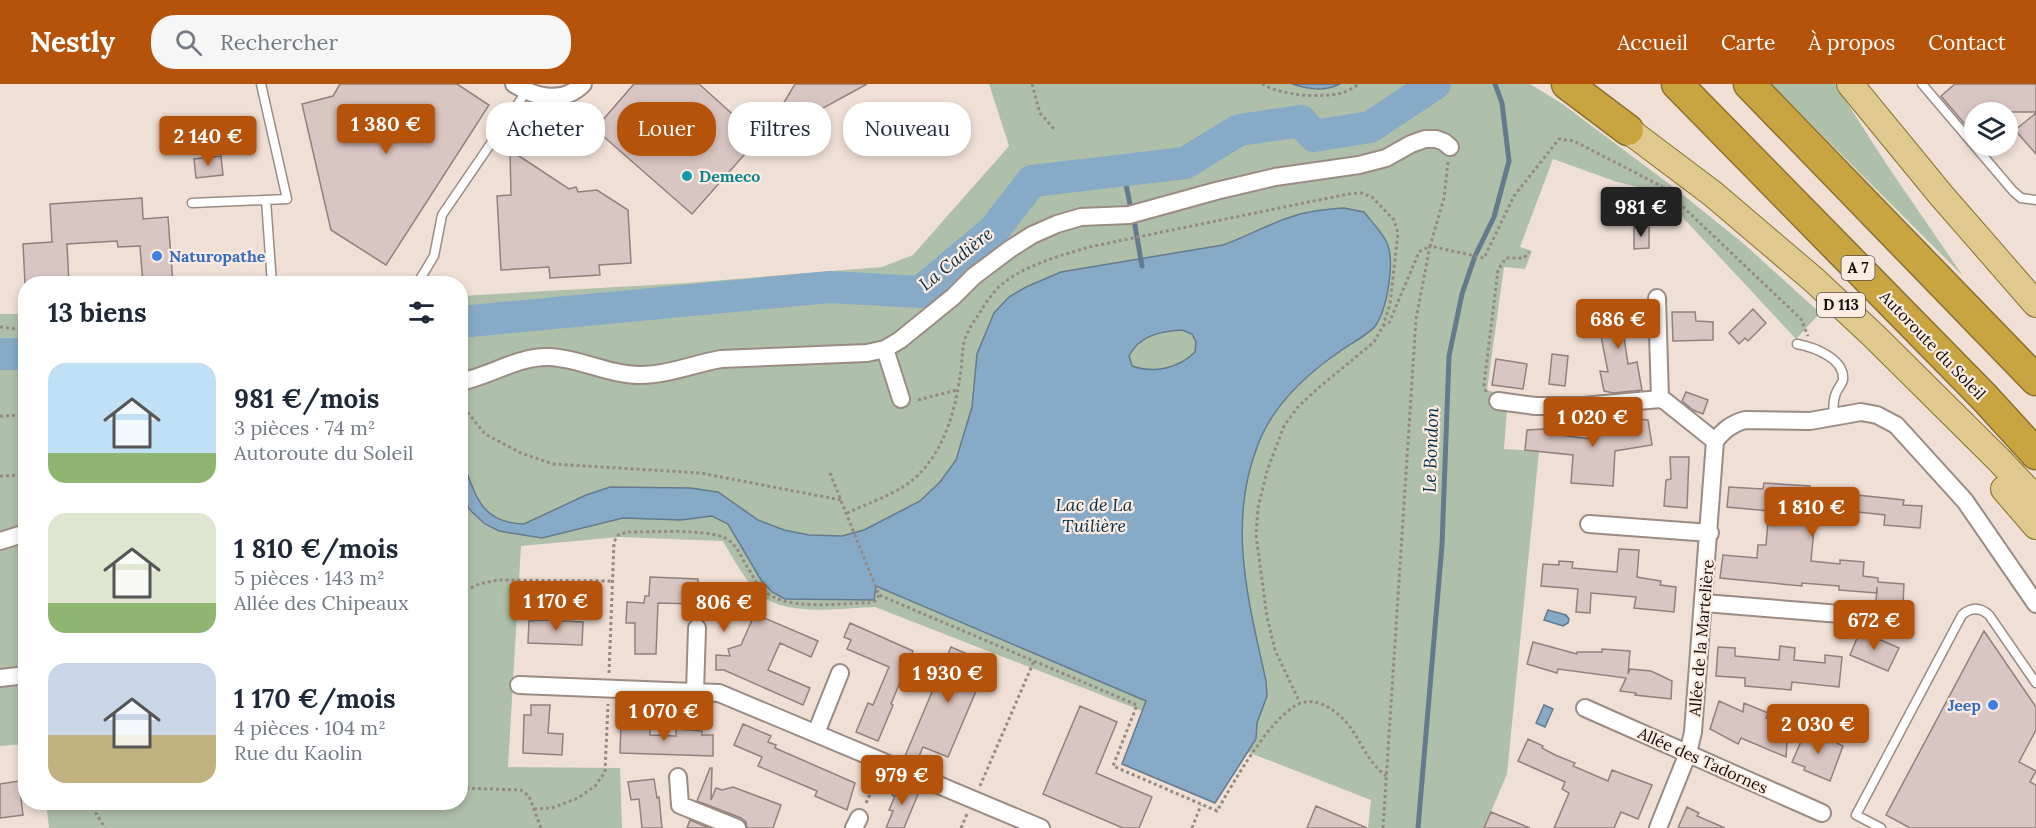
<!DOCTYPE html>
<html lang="fr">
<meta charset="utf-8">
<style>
:root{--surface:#fff;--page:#f6f6f7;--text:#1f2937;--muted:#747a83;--accent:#b45309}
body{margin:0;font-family:Lora,serif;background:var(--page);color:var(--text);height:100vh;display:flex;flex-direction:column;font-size:22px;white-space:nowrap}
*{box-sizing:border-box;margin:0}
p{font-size:20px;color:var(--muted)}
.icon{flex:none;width:33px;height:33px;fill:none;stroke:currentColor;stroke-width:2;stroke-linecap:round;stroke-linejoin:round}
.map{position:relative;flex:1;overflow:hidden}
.side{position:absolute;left:18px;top:192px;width:450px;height:534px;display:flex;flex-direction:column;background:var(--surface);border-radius:24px;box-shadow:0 3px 9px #0003}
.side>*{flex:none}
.banner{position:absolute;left:486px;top:18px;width:570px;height:54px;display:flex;gap:12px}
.tools{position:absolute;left:1964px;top:18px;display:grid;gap:12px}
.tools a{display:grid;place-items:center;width:54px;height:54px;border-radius:50%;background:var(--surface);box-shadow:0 3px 9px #0003;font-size:30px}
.price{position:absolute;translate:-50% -51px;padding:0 14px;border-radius:6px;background:var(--accent);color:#fff;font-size:20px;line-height:39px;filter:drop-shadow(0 2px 3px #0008)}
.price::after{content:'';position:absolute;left:50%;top:36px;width:18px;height:14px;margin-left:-9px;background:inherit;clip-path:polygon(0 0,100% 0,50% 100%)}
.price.current{background:#222;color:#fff}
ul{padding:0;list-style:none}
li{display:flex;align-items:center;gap:18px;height:150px;padding:0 30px}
li span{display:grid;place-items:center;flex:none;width:168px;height:120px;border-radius:18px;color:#555}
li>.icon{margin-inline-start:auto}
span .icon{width:72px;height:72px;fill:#fffc;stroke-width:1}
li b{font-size:26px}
h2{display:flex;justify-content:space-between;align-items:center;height:72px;padding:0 30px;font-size:26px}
.tag{padding:0 21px;border-radius:24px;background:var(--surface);box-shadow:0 3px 9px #0003;font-size:21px;line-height:54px}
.tag.current{background:var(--accent);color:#fff}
header{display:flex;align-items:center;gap:36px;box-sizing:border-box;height:84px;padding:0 30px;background:var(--accent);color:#fff}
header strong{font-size:28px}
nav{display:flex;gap:33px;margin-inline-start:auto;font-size:21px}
.search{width:420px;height:54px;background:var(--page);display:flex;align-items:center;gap:15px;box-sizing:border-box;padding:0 21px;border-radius:24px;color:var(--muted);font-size:22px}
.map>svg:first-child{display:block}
</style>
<header>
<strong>Nestly</strong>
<div class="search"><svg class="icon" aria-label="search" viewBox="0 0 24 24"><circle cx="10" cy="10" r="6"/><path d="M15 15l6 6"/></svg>Rechercher</div>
<nav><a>Accueil</a><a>Carte</a><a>À propos</a><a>Contact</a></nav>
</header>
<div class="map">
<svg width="2036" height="744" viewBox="0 0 2036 744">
<rect width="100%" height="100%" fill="#efdfd5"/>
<path fill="#afc0aa" d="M989 0H1530L1561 19 1672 102 1744 160 1820 229 1796 255 1659 108 1617 98 1553 75 1520 163 1532 167 1525 185 1504 183 1487 306 1508 312 1504 365 1539 367 1507 690 1484 744H1368L1371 716 875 523C841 524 783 534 757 508 743 493 733 474 723 457L619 453 521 462 508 683 620 684 622 744H49L46 719 460 718 461 212 687 199 882 183 913 171 1009 62Z
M1771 0H1835L1887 81 1963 192Z
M0 230H25V660L0 662Z"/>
<path fill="#87aac7" stroke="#647b8e" stroke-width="1.5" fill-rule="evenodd" d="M1292 0H1340C1323 8 1309 5 1292 0Z
M1344 124 1364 128C1371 137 1380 146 1386 157 1396 176 1387 224 1376 241 1370 250 1348 261 1339 268 1304 292 1272 322 1257 363 1227 442 1249 519 1266 597L1267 612 1257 639 1256 655 1215 719 1122 680 1146 617 876 502 874 516 785 515 772 508 761 496 728 440 712 432 681 436 623 434 542 454 499 447 485 440 471 427 461 413V375C476 408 478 439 524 440L586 411 610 403 690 404 718 408 758 436 784 446 809 451 842 452 864 446 920 417 940 398 956 376 972 323 977 270 994 229 1009 213 1026 203 1061 188 1223 161C1248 152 1272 138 1297 131 1313 126 1328 125 1344 124ZM1182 246 1192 250 1196 258 1195 268C1179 284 1154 290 1132 282L1129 272C1139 252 1160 247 1182 246Z
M1548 526 1566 531 1569 535 1568 539 1563 542 1544 536Z
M1544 621 1553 625 1545 643 1536 639Z"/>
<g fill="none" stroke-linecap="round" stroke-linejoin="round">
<path stroke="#647b8e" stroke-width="5" d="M1123 86 1130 120
M1134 136 1142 182
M1418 744 1442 461 1449 272 1462 210 1475 172 1494 133 1509 77 1502 19 1495 0"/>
<path stroke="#87aac7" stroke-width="32" d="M460 238 830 203 920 208 993 147 1032 97 1185 79 1239 46 1301 37 1314 52 1370 43 1435 0
M0 270H26"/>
</g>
<path fill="#d9c5c2" stroke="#92807d" stroke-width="1.5" d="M340 0H457L489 21 386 181 331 146 302 20 333 12Z
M634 0H699L759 54 692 130 595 45Z
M795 0H867L805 34 783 20Z
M1955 0H2036V28H1974V51L1941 12Z
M2036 29V70L2015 46Z
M510 66 569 105 576 103 578 108 597 106 628 126 631 179 599 181 600 191 550 194 549 183 501 186 497 112 511 111Z
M221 72 223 91 196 94 194 75Z
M142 114 143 135 168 133 173 200H143L140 162 118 163 117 157 67 160 69 200H25L23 160 52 158 50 120Z
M1634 143H1649V164L1634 165Z
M1605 216H1630L1628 248 1623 247 1628 280 1637 278 1642 306 1614 309 1604 307 1600 287 1608 288 1601 252Z
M1753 225 1766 239 1748 257 1745 254 1739 260 1729 249Z
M1672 228H1695L1696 237 1713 238V256L1673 257Z
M1552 270 1568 272 1565 302 1549 300Z
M1496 275 1527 280 1523 305 1492 301Z
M1686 308 1708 316 1703 330 1693 326 1682 317Z
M1616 333 1648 336 1652 361 1615 367 1613 402 1571 399 1573 371 1525 366 1527 346 1562 344 1561 351 1590 355V343L1617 341Z
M1670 373H1689L1687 424 1664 422 1666 396 1671 395Z
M1764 399 1810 402 1809 406 1904 416 1903 421 1922 422 1920 444 1884 441 1885 431 1858 428 1857 438 1815 434 1811 477 1840 480V476L1864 478 1863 492 1878 494V498L1904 500 1903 520 1876 518 1877 503V509L1839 506V502L1802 499V502L1720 494 1723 471 1757 474 1758 461H1766L1769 427 1727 423 1729 403 1763 405Z
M1619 465 1639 466 1637 493 1661 497 1660 501 1676 503 1674 528 1634 524 1636 513 1591 509 1590 529 1576 528 1578 505 1541 502 1543 480 1559 481V477L1573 478 1572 484 1617 488Z
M650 493 698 495V501H717V506L734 507 736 512 758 521 755 530 818 557 811 573 780 559 768 586 810 604 803 621 724 586H716V571L730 572 728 565 741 561 752 536 732 527 697 526V520L658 519 656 570H635V539H626L627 518 644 519 645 512H649Z
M545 536 583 538 582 561 528 559 529 537Z
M850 539 913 567 891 620 893 621 878 657 856 648 868 619 873 621 889 583 847 565 851 556 844 553Z
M1860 547 1899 564 1888 587 1850 571Z
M1984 547 2036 623V646L2019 678 2036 687 2030 698 2036 701V744H1910L1886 731Z
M1533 558 1577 570V568H1602V565L1630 567 1628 590 1630 585 1651 587 1672 597 1671 615 1635 611 1636 609 1620 607 1626 594 1558 585 1557 589 1527 580Z
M1780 562 1795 564 1794 576 1825 579V571L1842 573 1839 603 1792 598 1791 606 1745 602V594L1716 592 1718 563 1735 564V572L1779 576Z
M951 563 988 579 948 673 923 663 917 677 905 672Z
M1719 617 1743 628 1744 619 1768 629 1766 634 1788 644 1786 673 1741 654 1738 660 1710 645Z
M531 621H550L548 649 563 650 562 671 523 669 524 631H531Z
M1080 622 1117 638 1096 689 1152 713 1139 744H1123L1043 710Z
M621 639 650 640V651L676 652V645L702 647V651H713V672L620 669Z
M743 640 771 652 768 658 776 661 775 664 855 699 847 726 815 712 817 707 758 682 762 673 734 661Z
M1807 644 1843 662 1830 697 1804 686 1805 683 1792 678Z
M1528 655 1543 662 1542 664 1555 671 1575 679 1573 682 1608 697 1612 686 1652 701 1638 735 1621 728 1614 744H1554L1569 709 1562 705 1565 698 1518 677Z
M710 684H712L711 716 716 704 722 706 733 703 781 721 773 744H747L746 738 741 734 697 717Z
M654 695 657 714 659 713 662 744H642L639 715 631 716 628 698Z
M19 697 23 731 0 734V700Z
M897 699 919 708 904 744H886L893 727 889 726 895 712 892 711Z
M1316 722 1367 744H1307Z
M1687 723 1699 729 1697 732 1725 744H1678Z
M1491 728 1530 744H1484Z
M690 736 709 744H687Z"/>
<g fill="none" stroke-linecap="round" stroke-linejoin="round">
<g stroke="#9b8c83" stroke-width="11">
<path id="service" d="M1922 0 2013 107 2021 114 2036 116
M266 116 272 200
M192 119 287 115 261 0
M417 200 434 172 442 131 526 8
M1797 260C1813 263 1845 274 1843 296 1842 300 1838 304 1836 309 1833 316 1833 324 1834 332
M1881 744 1856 731 1962 531C1971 523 1980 523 1989 531L2036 599"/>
</g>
<g stroke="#9b8c83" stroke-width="20">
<path id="minor" d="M514 0C536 14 563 20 583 0
M1657 214 1660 315
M885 265 901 315
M460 298C490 292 518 272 549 273 579 274 609 291 640 291 668 291 693 280 721 275L867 269 885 265 900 256 953 213 974 192 1010 165 1032 151 1057 140 1081 133 1129 131 1216 107 1275 93 1359 81 1386 74 1411 60 1425 55H1436L1444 58 1450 63
M1498 317 1535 322H1583L1660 315 1665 317 1715 357C1724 346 1731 340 1745 336L1810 337 1861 328 1877 331 1896 341 1965 417 2036 520
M1589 440 1710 449
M0 457 26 449
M1704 519 1853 531
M0 594 26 591
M519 601 719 609 1041 744
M695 608 697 544
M1585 624 1822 729
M816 649 840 589
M678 693 680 721 737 744
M854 744 859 734
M1658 744 1688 669 1693 648 1715 357"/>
</g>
<g stroke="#89702e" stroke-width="28">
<path id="primary" d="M1850 0 1941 111 2036 220
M1628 46 1713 110 1814 196 1874 252 2000 377 2036 415
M2004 405 2036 442"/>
</g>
<g stroke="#89702e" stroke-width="33">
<path id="motorway" d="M1567 0 1628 46
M1677 0 1985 314 2036 370
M1749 0 2036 296"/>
</g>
<path stroke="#958a82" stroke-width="3" stroke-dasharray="3 3" stroke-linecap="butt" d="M1032 0 1040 29 1054 45
M1262 0C1284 12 1318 14 1342 9 1348 7 1354 3 1359 0
M1448 78 1444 114 1430 162 1484 174 1514 112 1559 55 1574 57 1661 102 1801 235 1808 252
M1383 242 1389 239 1419 168 1430 162
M0 243 26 246
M1486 308 1484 300 1498 186 1506 174H1524L1529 168
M918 316 957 306
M460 319 485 350 521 369 553 380 700 389 841 416
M0 332 26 331
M830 389 879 511 1137 621 1113 682 1217 727C1232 701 1275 623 1305 618 1318 616 1330 623 1339 631 1360 649 1362 673 1386 692
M0 392 26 391
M847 429C870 418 901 409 919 390 946 363 956 323 961 286 962 278 962 270 963 263 965 251 972 240 979 230 985 220 992 209 1001 201 1025 181 1059 172 1089 163L1348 110 1361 109 1372 113 1394 136 1398 149 1390 220 1383 242 1374 258 1317 305 1297 324 1284 342 1267 387 1258 424 1256 451 1267 533 1275 566 1300 619
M460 509 479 500 498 496 612 497
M609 589 614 458 618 451 627 448C651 448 702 445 723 453 735 458 740 470 746 481 751 488 755 498 761 504 783 528 837 519 868 519L875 517 879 511
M980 702 1034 577
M460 704 521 706 529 712 541 744
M89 718 105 744
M866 719 878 693
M534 725 552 724 578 714 595 702 605 688 608 620
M961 744 967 730
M1192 744 1201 721
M1383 744 1416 235 1430 162"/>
<use href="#service" stroke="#fff" stroke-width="8"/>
<use href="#minor" stroke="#fff" stroke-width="16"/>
<use href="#primary" stroke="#dfc98e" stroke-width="26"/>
<use href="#motorway" stroke="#c9a542" stroke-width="30"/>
</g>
<circle fill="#0f9aa8" stroke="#fdece2" stroke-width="2" cx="687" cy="92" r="6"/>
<g fill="#3f7fe0" stroke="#fdece2" stroke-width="2">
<circle cx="157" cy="172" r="6"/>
<circle cx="1993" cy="621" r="6"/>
</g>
<g text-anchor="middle" stroke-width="4.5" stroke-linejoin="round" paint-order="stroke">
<g fill="#fdece2" stroke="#59514b" stroke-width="1.5">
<rect x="1841.5" y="172" width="33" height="24" rx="4.5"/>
<rect x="1817" y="209" width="48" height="24" rx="4.5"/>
</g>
<g font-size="15" font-weight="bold" fill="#130e0a">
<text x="1858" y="189">A 7</text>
<text x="1841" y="226">D 113</text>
</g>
<g font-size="16" font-weight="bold" fill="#0d838f" stroke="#fdece2" text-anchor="start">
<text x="699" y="98">Demeco</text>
</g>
<g font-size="16" font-weight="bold" fill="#366cbe" stroke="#fdece2" text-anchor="start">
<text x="169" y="178">Naturopathe</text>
<text x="1981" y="627" text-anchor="end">Jeep</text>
</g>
<g font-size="16" fill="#130e0a" stroke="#fdece2">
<text transform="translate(1933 261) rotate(46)" y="6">Autoroute du Soleil</text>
<text transform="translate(1701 554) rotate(-85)" y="6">Allée de la Martelière</text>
<text transform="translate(1703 676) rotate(24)" y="6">Allée des Tadornes</text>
</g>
<g font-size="18" font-style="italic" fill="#002d4a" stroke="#fdece2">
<text transform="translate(956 175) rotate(-39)" y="6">La Cadière</text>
<text transform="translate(1431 366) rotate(-88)" y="6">Le Bondon</text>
<text x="1094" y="427">Lac de La<tspan x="1094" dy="21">Tuilière</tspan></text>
</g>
</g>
</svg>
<div class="tools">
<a><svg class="icon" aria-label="layers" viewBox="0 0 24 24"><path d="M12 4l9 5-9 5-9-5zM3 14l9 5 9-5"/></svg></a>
</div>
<b class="price" style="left:386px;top:71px">1 380 €</b>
<b class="price" style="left:208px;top:83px">2 140 €</b>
<b class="price current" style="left:1641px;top:154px">981 €</b>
<b class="price" style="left:1618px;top:266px">686 €</b>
<b class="price" style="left:1593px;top:364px">1 020 €</b>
<b class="price" style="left:1812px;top:454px">1 810 €</b>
<b class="price" style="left:556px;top:548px">1 170 €</b>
<b class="price" style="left:724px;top:549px">806 €</b>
<b class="price" style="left:1874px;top:567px">672 €</b>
<b class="price" style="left:948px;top:620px">1 930 €</b>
<b class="price" style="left:664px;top:658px">1 070 €</b>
<b class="price" style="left:1818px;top:671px">2 030 €</b>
<b class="price" style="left:902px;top:722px">979 €</b>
<div class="banner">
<a class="tag">Acheter</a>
<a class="tag current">Louer</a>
<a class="tag">Filtres</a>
<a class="tag">Nouveau</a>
</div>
<section class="side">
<h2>13 biens<svg class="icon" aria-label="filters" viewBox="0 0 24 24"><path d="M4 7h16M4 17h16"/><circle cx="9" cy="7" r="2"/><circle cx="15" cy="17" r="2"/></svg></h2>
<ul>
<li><span style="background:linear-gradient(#bfe0f5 75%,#8fb573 0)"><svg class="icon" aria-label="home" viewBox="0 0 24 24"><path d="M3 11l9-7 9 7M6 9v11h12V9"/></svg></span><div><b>981 €/mois</b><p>3 pièces · 74 m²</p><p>Autoroute du Soleil</p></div></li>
<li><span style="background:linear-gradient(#dfe7d0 75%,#8fb573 0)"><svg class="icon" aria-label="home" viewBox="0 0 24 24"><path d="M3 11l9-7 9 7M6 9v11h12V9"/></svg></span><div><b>1 810 €/mois</b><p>5 pièces · 143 m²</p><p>Allée des Chipeaux</p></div></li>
<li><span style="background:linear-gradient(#c9d6e8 60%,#c2b280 0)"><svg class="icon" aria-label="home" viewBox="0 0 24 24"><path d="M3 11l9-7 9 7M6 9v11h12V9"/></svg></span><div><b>1 170 €/mois</b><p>4 pièces · 104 m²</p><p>Rue du Kaolin</p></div></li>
</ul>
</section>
</div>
